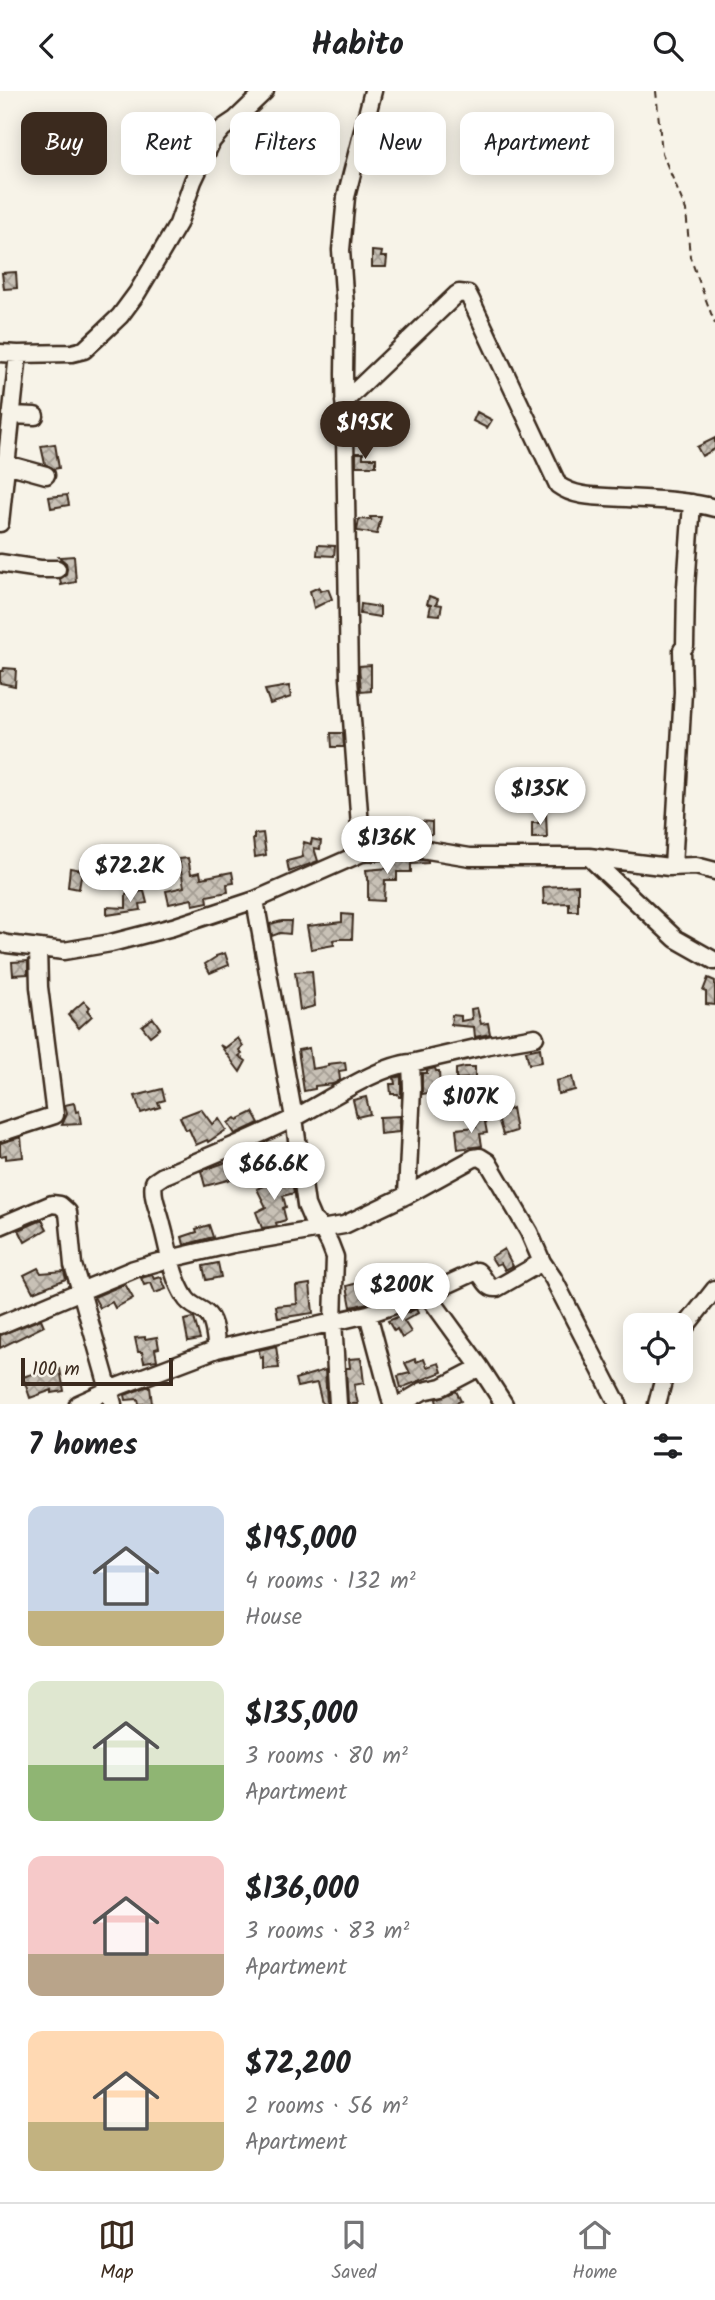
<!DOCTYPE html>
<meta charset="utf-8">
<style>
:root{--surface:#fff;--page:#f2f2f2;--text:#202124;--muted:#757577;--line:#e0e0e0;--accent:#3b2a1e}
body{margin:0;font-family:Kalam,sans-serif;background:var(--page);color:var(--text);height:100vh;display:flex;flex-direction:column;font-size:26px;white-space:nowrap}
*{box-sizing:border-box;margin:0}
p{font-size:23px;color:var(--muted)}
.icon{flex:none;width:38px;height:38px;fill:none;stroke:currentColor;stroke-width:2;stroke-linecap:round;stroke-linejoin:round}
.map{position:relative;height:1313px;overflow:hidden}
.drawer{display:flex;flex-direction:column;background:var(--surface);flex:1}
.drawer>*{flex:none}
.banner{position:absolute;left:21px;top:21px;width:674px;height:63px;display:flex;gap:14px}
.fabs{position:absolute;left:623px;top:1222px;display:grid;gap:14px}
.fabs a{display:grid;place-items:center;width:70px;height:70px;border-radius:14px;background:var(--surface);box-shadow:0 4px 18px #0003;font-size:35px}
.scale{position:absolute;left:21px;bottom:18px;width:152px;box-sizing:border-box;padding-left:7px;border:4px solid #3b2a1e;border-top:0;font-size:19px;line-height:24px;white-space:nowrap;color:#3b2a1e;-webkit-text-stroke:5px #f7f3e8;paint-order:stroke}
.price{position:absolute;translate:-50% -60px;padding:0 16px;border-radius:24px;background:#fff;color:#222;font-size:23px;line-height:46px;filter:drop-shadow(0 2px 4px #0008)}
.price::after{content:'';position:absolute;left:50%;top:42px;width:21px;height:16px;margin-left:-10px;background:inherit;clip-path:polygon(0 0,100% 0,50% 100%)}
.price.on{background:var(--accent);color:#fff}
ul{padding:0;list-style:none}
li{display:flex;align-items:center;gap:21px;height:175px;padding:0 28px}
li span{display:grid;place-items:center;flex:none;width:196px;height:140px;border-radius:14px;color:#555}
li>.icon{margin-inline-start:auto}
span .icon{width:84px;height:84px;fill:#fffc;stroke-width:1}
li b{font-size:30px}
h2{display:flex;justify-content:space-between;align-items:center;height:84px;padding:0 28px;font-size:30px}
.chip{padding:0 24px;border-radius:14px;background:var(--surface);box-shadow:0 4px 18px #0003;font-size:24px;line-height:63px}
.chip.on{background:var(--accent);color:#fff}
header{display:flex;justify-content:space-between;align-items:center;height:91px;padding:0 28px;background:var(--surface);font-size:32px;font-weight:800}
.tab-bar{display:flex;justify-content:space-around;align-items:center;height:98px;border-top:2px solid var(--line);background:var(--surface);font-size:19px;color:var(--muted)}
.tab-bar a{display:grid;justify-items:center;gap:4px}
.tab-bar .on{color:var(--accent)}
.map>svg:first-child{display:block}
</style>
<header><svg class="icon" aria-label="back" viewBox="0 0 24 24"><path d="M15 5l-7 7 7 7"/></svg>Habito<svg class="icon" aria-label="search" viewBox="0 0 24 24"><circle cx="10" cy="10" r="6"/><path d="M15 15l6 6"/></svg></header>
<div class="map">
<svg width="715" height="1313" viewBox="0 0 715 1313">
<defs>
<pattern id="building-cross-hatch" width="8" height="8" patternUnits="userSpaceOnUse" patternTransform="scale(1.75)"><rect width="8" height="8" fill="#c8c1b6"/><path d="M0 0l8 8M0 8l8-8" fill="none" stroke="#a49d93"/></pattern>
</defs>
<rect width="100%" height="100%" fill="#f7f3e8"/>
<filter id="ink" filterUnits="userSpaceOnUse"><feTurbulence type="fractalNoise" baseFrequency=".0143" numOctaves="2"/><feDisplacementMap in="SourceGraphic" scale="14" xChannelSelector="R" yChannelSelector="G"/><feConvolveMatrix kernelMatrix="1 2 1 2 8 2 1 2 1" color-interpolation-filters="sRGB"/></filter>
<g filter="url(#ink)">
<path fill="url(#building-cross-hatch)" stroke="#3b2a1e" stroke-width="2" d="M372 160 382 161 381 166H387L386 176H372Z
M16 181 17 197 4 198 2 182Z
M477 321 492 329 487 337 473 330Z
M715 347V358L702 365 697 356Z
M55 353 59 377 54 378 45 373 41 355Z
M356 362H363V367H376V375H356Z
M67 404 69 414 51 417 49 406Z
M370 426H381L377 443 357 440 359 428 371 429Z
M318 454 335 455 334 465 317 464Z
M74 465 76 491 61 494 60 488 66 484 67 477 66 472 59 466Z
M319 496 320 500 328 498 332 508 314 517 310 500Z
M429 505 438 508 436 513 442 514 440 524 429 523 431 514 427 513Z
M361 513 380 516V526L360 523Z
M371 574V600L361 601 359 575Z
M4 577 16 578 15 595 0 592V580H3Z
M289 595 291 606 270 613 265 599Z
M331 642H343L344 656H332Z
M538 721H546L547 747H532V732H539Z
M417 730 432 731V743L408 744V741L384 744V742L373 743 372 735Z
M263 742 266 764 255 766 253 748H254V743Z
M312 748 321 750 320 758 314 757 318 770 289 781 287 770 303 766 302 761 304 751 311 753Z
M188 767 191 783 200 781 201 787 232 781 234 792 227 793 228 801 207 805 208 811 193 814 192 808 169 813 166 800 184 796 179 768Z
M409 767 428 770V772L411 773V781H397V789H385L384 810 368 809V787L367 788 366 779 389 777 388 769Z
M70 777 82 779 79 798 68 796Z
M578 794V820H569V812L544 813 543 796Z
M144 800 147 812 140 813 141 819 107 824V816L126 817V803Z
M342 823 353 824 352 848H339L333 849 334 854 311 858 307 835 342 831Z
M282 830H291L290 843 280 842 272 845 270 833Z
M225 862 229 874 210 882 205 873 216 866V865Z
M28 870V883L13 884 12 871Z
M312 880 315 915 300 919 295 881Z
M708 887 715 890V914L706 913V901L703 900Z
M84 910 90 916 87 919 92 925 79 937 68 924Z
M477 917 481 933 488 932 490 943 475 946 474 936 451 934 452 924 461 925V930L472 928 471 918Z
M153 927 160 937 150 945 142 935Z
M238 947 243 955 239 959 242 963 239 965 246 970 240 981 220 954 225 957Z
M309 957 312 978 328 975V973L345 971 346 979 339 980 340 989 333 993 315 995V998L304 1000 298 959Z
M540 957 542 971 529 973 526 960Z
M465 976H475V987L456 988V978Z
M435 977 436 980H439L440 1000 422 1003V982H427V979Z
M401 985V1006H399L398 1003H391L390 993H395L394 987Z
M572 986 575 999 558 1003 556 990Z
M162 998 165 1009 158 1011 160 1016 141 1022 135 1005Z
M366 1006 370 1023 357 1026 353 1009Z
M74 1012 76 1021 79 1020 81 1033 62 1034 67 1023 65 1014Z
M512 1017 516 1040 503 1044 497 1024Z
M201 1018 212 1033 219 1028 226 1039 208 1051 207 1049 196 1054 189 1038 186 1039 180 1026Z
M253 1021 259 1032 235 1043 228 1032 235 1027 237 1029Z
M400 1025 399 1041 380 1043 379 1026Z
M484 1026 487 1042 480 1043 482 1055 458 1058 456 1038 476 1036V1027Z
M21 1046 23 1066 6 1068V1064L0 1065V1052Z
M241 1066 246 1078 233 1083 235 1087 205 1095 201 1080Z
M291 1085 294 1102 283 1105 286 1116 283 1117 286 1129 276 1132 277 1135 262 1137 256 1121 266 1116 257 1098 272 1090Z
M42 1129 47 1138 25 1151 19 1139Z
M209 1134 213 1146 184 1154 182 1146 197 1141 196 1138Z
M504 1158 513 1175 505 1179 501 1172 496 1174 491 1166Z
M218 1172 221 1186 206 1189 203 1175Z
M38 1177 41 1182 64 1180 66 1188 33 1201 24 1184Z
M152 1184 154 1188 161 1186 166 1198 155 1202 151 1192 144 1194 141 1187Z
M361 1191 368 1212 351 1216 347 1195Z
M125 1193 133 1207 115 1217 112 1211 100 1217 94 1206Z
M310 1193 313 1222 278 1227 276 1215 297 1213 296 1195Z
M416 1218 418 1222 404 1230 411 1241 402 1247 397 1238 394 1240 388 1230Z
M194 1227 200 1248 188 1250 184 1229Z
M41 1228 44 1235 0 1257V1244Z
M145 1246V1248L157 1246 159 1257 155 1258 157 1269 144 1271 142 1261H138L135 1247Z
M276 1255 279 1277 263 1278V1266L260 1267 259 1259Z
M361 1267 364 1292 354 1294 358 1313H348L346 1277H350L349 1268Z
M415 1268 416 1271 424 1268 427 1276 439 1272 442 1281 401 1297 398 1285 410 1282 405 1272Z
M60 1278 64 1300 52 1302V1299L30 1307 23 1286 41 1280 42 1283Z
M325 1279 327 1313H322L317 1292 297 1296 295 1288Z
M146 1296H150L152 1313H139L138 1308 126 1309 125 1304Z
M456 1300 461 1310 454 1313H437L436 1308Z"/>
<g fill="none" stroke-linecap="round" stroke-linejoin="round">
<g stroke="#3b2a1e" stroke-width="21">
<path id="minor" d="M0 262 18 263 72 262 84 259 98 246 120 225 137 202 178 133 193 90 212 50 223 37 235 29 265 0
M344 311 456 204 459 202 468 203 471 209 558 394C577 408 604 405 627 407 657 409 686 409 715 417
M11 324 35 325
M6 373 46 384
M0 432 18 263
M0 472 40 478H57
M362 762 349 588 344 283 345 216 341 159 346 106 373 0
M589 766 669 776 696 775 715 780
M673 776 683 601 682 559 685 555 686 496 692 412
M255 809 294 1027 306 1114 312 1128 321 1136 330 1153 335 1166 333 1230 338 1313
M0 851 7 853 64 860 111 852 173 836 255 809 362 762 409 756 470 766H589L676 848 715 870
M411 972 489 954 535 946
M0 1042 55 1024 39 896 38 857
M0 1135 52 1113 60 1114 68 1121 73 1174 81 1200 134 1178 169 1168 233 1153 344 1134 407 1104 474 1067 480 1066 488 1071 529 1141 542 1171
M427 1203 480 1276 504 1313
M368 1223 392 1313
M0 1234 81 1200 113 1313
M681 1244 685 1236 715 1198
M217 1258C215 1247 215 1229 206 1222 199 1216 190 1215 185 1206 171 1184 169 1158 162 1134 159 1119 151 1106 154 1091L163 1085C207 1066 253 1048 296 1026 327 1010 378 975 411 972L412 997 407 1104
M78 1313 109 1299 217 1258 368 1223 427 1203 477 1180C485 1186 486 1198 497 1197L542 1171 553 1187 618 1313
M401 1313 423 1300 442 1296 480 1276
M657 1313 666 1279"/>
</g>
<path stroke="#3b2a1e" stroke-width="2" stroke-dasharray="7 5" stroke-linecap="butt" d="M656 0 662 62 686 119 690 166 715 233"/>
<use href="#minor" stroke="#f7f3e8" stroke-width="16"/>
</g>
</g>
</svg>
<div class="fabs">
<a><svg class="icon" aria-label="locate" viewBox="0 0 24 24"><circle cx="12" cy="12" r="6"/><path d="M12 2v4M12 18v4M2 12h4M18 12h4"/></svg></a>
</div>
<div class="scale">100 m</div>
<b class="price on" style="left:365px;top:370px">$195K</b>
<b class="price" style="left:540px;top:736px">$135K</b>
<b class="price" style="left:387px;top:785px">$136K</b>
<b class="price" style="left:130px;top:813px">$72.2K</b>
<b class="price" style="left:471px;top:1044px">$107K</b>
<b class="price" style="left:274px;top:1111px">$66.6K</b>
<b class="price" style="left:402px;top:1232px">$200K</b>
<div class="banner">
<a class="chip on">Buy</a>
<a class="chip">Rent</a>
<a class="chip">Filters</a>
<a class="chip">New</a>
<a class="chip">Apartment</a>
</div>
</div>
<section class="drawer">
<h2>7 homes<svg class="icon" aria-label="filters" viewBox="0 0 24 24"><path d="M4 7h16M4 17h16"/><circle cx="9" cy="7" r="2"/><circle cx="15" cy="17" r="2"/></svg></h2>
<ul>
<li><span style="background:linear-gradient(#c9d6e8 75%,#c2b280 0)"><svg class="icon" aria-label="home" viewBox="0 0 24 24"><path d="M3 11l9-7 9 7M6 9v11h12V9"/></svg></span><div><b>$195,000</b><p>4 rooms · 132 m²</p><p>House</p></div></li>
<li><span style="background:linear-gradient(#dfe7d0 60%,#8fb573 0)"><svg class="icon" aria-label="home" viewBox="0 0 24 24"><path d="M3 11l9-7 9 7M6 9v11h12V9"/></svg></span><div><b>$135,000</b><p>3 rooms · 80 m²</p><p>Apartment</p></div></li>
<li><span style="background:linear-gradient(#f6c9c9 70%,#b9a48a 0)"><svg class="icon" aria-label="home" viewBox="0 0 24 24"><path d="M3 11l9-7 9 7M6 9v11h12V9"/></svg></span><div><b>$136,000</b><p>3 rooms · 83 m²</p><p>Apartment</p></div></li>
<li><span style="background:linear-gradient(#ffd9b3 65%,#c2b280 0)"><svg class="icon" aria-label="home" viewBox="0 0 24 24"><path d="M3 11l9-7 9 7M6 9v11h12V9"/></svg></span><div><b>$72,200</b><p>2 rooms · 56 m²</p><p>Apartment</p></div></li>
</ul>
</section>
<nav class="tab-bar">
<a class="on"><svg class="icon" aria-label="map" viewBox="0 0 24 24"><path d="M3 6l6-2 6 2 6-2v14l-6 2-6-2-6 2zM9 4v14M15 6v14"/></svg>Map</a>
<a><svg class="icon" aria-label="saved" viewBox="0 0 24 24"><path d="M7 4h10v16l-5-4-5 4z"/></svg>Saved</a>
<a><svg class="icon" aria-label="home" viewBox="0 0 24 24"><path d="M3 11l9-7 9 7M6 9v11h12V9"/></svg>Home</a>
</nav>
